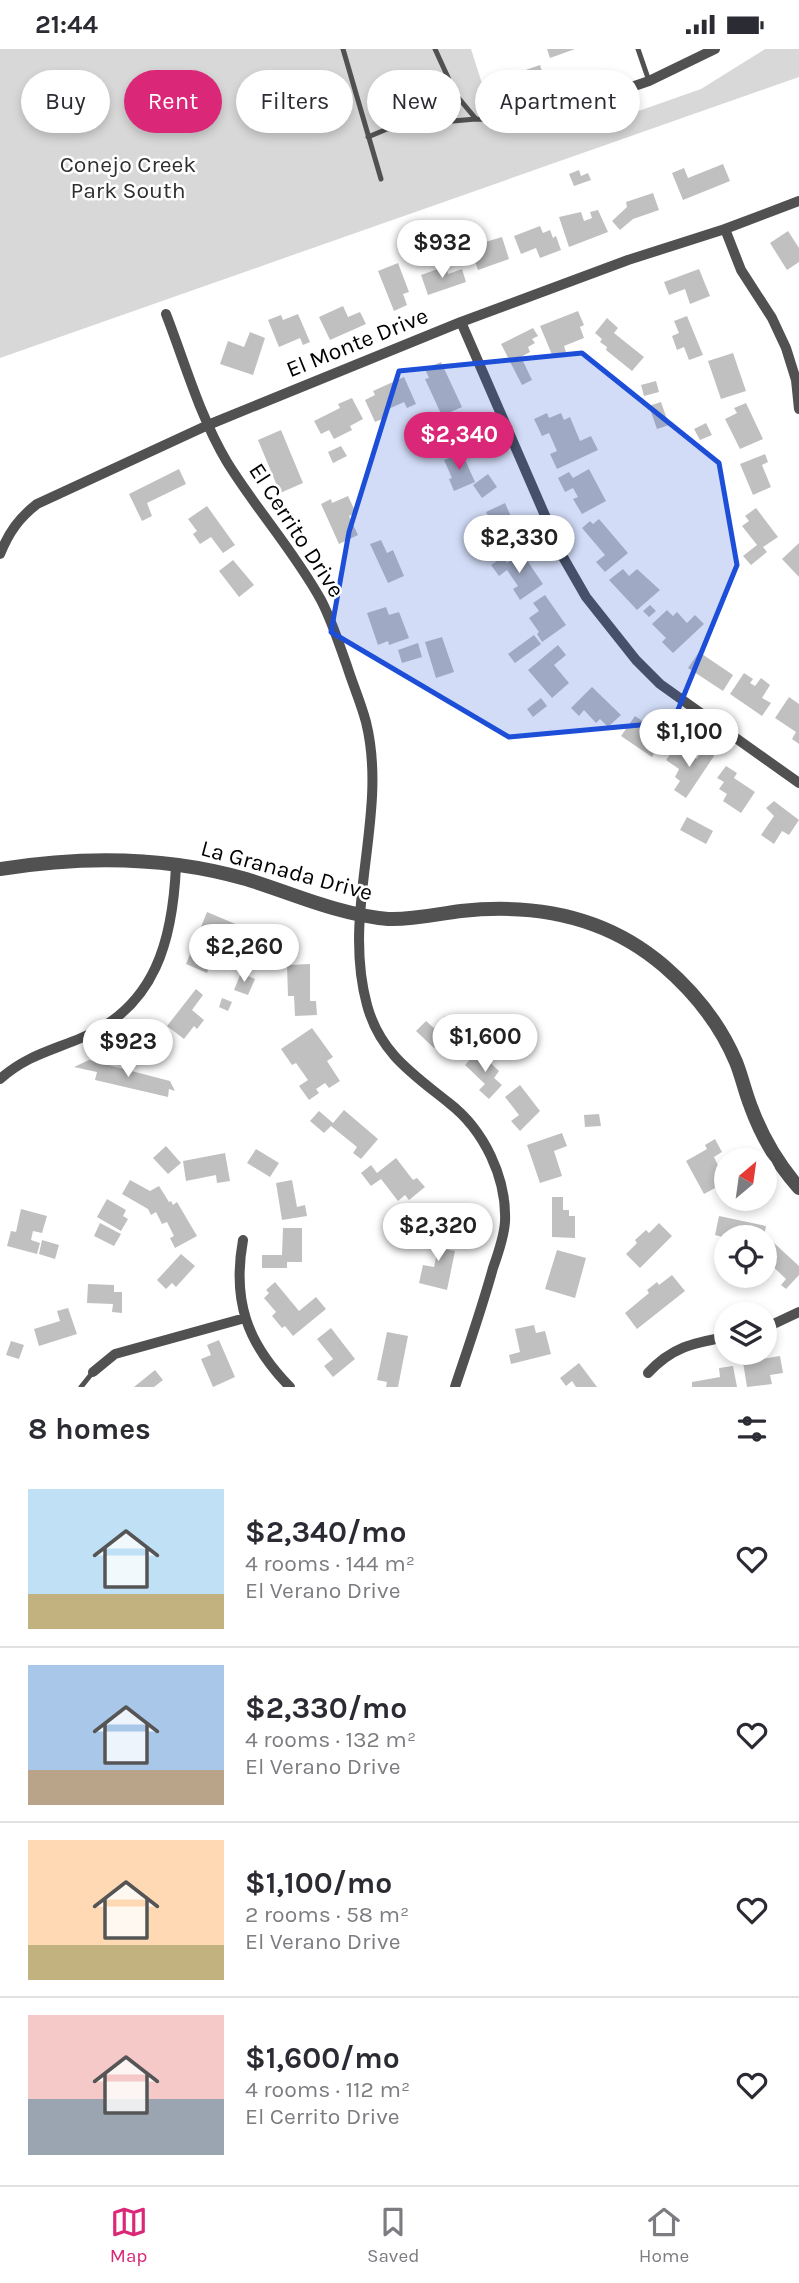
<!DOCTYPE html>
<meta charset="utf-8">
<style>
:root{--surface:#fff;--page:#f2f2f3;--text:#2b2b33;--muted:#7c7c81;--line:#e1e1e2;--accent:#db2777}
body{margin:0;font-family:Karla,sans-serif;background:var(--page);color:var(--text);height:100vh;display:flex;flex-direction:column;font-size:26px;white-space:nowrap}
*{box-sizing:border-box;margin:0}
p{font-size:23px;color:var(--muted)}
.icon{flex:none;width:38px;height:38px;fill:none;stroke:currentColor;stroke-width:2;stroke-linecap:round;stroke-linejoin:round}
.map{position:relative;height:1338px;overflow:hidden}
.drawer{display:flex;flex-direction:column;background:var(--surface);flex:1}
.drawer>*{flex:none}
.top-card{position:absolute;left:21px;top:21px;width:758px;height:63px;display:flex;gap:14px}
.needle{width:46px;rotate:29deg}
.controls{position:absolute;left:714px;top:1099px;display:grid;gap:14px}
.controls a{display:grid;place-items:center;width:63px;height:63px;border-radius:50%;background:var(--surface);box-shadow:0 4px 10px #0003;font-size:35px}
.price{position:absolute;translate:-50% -60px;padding:0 16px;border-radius:24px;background:#fff;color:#222;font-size:23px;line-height:46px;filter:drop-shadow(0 2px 4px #0008)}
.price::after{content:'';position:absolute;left:50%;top:42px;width:21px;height:16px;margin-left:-10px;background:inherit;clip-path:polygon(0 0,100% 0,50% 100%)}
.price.on{background:var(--accent);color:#fff}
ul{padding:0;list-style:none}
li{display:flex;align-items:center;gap:21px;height:175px;padding:0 28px}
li+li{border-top:2px solid var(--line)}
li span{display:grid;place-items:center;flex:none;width:196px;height:140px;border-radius:0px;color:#555}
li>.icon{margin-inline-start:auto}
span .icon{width:84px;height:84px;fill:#fffc;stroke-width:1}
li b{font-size:30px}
h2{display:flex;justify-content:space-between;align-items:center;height:84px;padding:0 28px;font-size:30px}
.tag{padding:0 24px;border-radius:32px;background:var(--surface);box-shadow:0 4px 10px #0003;font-size:24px;line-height:63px}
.tag.on{background:var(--accent);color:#fff}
.status{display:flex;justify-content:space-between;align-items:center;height:49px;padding:0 35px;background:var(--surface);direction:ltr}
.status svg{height:19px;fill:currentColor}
.dock{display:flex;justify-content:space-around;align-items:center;height:98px;border-top:2px solid var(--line);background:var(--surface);font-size:19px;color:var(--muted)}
.dock a{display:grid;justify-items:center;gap:4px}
.dock .on{color:var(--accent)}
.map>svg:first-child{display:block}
</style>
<div class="status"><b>21:44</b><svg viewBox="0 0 49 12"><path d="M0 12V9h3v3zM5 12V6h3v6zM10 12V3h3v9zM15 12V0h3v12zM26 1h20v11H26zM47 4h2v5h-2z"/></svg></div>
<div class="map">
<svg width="799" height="1338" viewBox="0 0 799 1338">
<rect width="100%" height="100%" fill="#fff"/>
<path fill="#d8d8d8" d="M0 0H471L491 63 612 28 630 65 701 40 765 0H799V28L0 309Z"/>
<path fill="#c0c0c0" d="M547 0H575L550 9Z
M540 16 547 38 524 45 517 24Z
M723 115 730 132 683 151 672 124 684 119 688 129Z
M579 121 581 127 588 124 591 131 574 137 569 125Z
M653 144 659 161 633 170 620 181 612 172 627 158 626 153Z
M598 161 608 183 569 198 559 168 581 163 584 172 592 169 590 163Z
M540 177 543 184 550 181 553 189 556 187 561 201 540 209 536 199 521 205 514 187Z
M788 182 799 199V213L787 221 770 194Z
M480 186 482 194 502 188 509 210 478 221 472 203 464 206 459 193Z
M398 214 409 243 403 245 407 256 394 262 378 222Z
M446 217 448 225 462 220 466 233 428 246 421 226Z
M699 220 710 247 690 255 685 240 669 246 664 233Z
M343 257 348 268 360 263 366 275 330 291 319 268Z
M578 262 584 276 580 278 584 289 564 297 566 303 553 308 540 277Z
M298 265 310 293 303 296 300 289 279 298 268 271 281 266 283 271Z
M687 267 703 306 689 311 684 298 677 301 672 287 679 284 674 272Z
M607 269 618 279 614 284 644 308 632 322 606 301 607 298 600 293 602 290 595 284Z
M533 279 538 287 532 290 535 294 528 298 530 303 521 308 532 331 522 336 501 295Z
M250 283 265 289 253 326 220 315 228 292 244 298Z
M733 304 746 342 721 350 708 312Z
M441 313 462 358 442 367 425 330 429 329 425 320Z
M404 328 416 355 407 359 404 353 384 362 387 368 375 373 365 351 375 346 373 342Z
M656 332 659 343 644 347 641 336Z
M352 349 363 370 350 377 352 381 334 390 329 381 321 385 314 372 340 359 338 355Z
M661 353 669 376 657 380 649 357Z
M746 354 763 390 740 400 725 370 737 364 734 359Z
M547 364 549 369 561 364 564 371 570 368 580 392 591 387 598 401 557 420 550 405 557 402 549 384 542 387 534 370Z
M706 374 712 386 700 391 694 380Z
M281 381 303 434 280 444 258 391Z
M341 397 347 407 333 414 328 403Z
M462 404 475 433 454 442 449 430 452 429 444 411Z
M765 405 768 413 762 416 771 438 753 446 740 415Z
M179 420 186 435 147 454 152 467 142 472 129 445Z
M589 420 606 452 582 465 573 450 578 448 573 439 565 443 558 429 569 423 573 429Z
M488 425 497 438 482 449 473 436Z
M348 447 356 464 349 467 358 486 339 495 321 455 331 450 332 454Z
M505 454 519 486 500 494 486 463Z
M207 457 235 496 223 504 211 488 200 495 193 485 197 482 188 470Z
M756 459 778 488 763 498 767 503 751 516 743 507 757 496 742 477 749 472 745 467Z
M599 470 628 504 605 523 596 513 605 506 582 479 590 472 593 475Z
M381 491 387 504 393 501 404 527 388 534 370 495Z
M484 492 491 500 482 508 475 500Z
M799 494V528L782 510Z
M522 504 543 535 520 551 513 540 518 537 507 521 499 527 491 516 503 508 507 514Z
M233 511 254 536 239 548 219 522Z
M623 520 629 527 637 520 660 541 637 561 609 531Z
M545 546 566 576 542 593 537 585 539 583 529 569 539 562 533 554Z
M650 556 656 562 649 568 643 562Z
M386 558 389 566 399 563 409 589 389 596 388 592 378 596 367 564Z
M667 561 673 567 677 563 687 574 695 566 704 575 673 604 662 593 666 589 652 575Z
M534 586 541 595 515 614 508 605Z
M442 588 454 623 436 629 425 593Z
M418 594 422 608 402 614 398 601Z
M558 596 566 606 554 616 569 634 552 649 528 621Z
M699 603 733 626 723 642 688 619Z
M744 624 753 630 750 634 755 637 761 629 770 636 762 649 771 654 762 667 730 645Z
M592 638 621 666 608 678 600 670 596 674 584 661 579 667 571 659Z
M789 648 799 655V695L792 690 796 683 775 669Z
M541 649 547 657 533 668 527 660Z
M635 667 657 682 662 675 672 682 665 692 657 687 649 699 655 703 652 708 621 687Z
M676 697 697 710 704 699 714 707 686 749 674 741 680 732 675 728 679 720 666 711Z
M726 717 737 724 734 729 755 743 741 764 723 752 727 745 719 740 724 733 717 729Z
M774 752 799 771 789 786 782 782 774 795 761 786 774 767 766 759Z
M687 768 713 782 706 795 680 781Z
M207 863 245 879 239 894 222 887 207 924 186 915Z
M310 915V952H316L317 966 295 967 294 947H288L287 916Z
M241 924 255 930 248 946 234 941Z
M196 940 203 946 192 961 204 971 197 980 194 977 184 990 167 977Z
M222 949 232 953 228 962 219 958Z
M445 967 461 983 445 1001 439 994 434 999 416 982 426 972 434 979Z
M312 979 333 1008 327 1012 340 1032 329 1039 325 1034 316 1040 319 1044 309 1051 299 1037 308 1031 296 1014 292 1016 281 1000Z
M478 1002 499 1022 494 1029 502 1036 489 1050 479 1041 485 1035 465 1016Z
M89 1011 170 1032 175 1042 169 1040 168 1048 95 1031 97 1023 74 1018Z
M520 1036 540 1062 520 1082 511 1072 519 1066 505 1048Z
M344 1061 378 1090 361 1110 353 1104 357 1098 331 1077 324 1084 310 1072 319 1062 333 1074Z
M599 1065 601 1077 585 1078 584 1066Z
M562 1084 567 1097 554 1102 562 1127 540 1134 527 1096Z
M715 1090 722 1103 714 1108 726 1133 704 1145 686 1112 707 1100 705 1096Z
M166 1097 181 1114 168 1125 153 1109Z
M256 1100 279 1114 270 1128 247 1114Z
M225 1104 230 1132 217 1134 216 1126 186 1132 183 1112Z
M396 1109 413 1131 417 1129 425 1138 409 1151 405 1146 398 1152 381 1130 371 1137 361 1124 371 1116 377 1124Z
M130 1131 150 1142 159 1137 169 1153 171 1152 173 1156 177 1153 197 1187 175 1199 170 1189 174 1187 167 1173 162 1175 156 1163 151 1166 148 1160 122 1145Z
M292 1131 297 1158 305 1156 307 1167 282 1171 276 1134Z
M552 1148H563V1161H569V1167H575V1189L552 1188Z
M107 1150 126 1161 123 1167 128 1170 121 1182 97 1168Z
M21 1160 47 1167 42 1184 33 1182 31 1191 40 1194 37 1205 7 1197 11 1182 16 1183Z
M719 1167 766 1177 764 1188 726 1189 715 1186Z
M100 1174 121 1185 114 1197 94 1187Z
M659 1174 672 1187 640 1219 626 1205 637 1194 635 1191 646 1181 649 1184Z
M283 1179H302V1213H287V1219H262V1206H282Z
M437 1179 444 1181 443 1184H445L442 1197 440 1196 439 1199 455 1202 447 1241 419 1234 423 1216 434 1218 438 1199 427 1197 431 1180 437 1181Z
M42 1191 59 1196 55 1210 39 1205Z
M774 1194 799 1217V1226L786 1240 781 1236 786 1230 765 1210V1205Z
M557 1201 586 1209 575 1249 545 1240Z
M181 1205 195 1217 176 1238 172 1234 166 1240 157 1231Z
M672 1226 685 1242 637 1280 625 1264 649 1244 647 1241 657 1233 659 1236Z
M275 1233 299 1262 316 1248 326 1260 293 1287 285 1277 282 1279 272 1267 276 1263 264 1249 269 1244 266 1241Z
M88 1235 114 1236V1243H122V1264L112 1263 113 1255 87 1254Z
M68 1259 77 1285 39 1297 34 1280 60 1272 57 1262Z
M534 1276 536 1284 545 1282 551 1305 511 1315 509 1306 520 1303 515 1280Z
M331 1279 355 1310 333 1328 324 1317 333 1310 317 1290Z
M387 1283 408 1287 398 1338H386L387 1333 377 1331Z
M219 1291 235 1328 213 1338 201 1310 211 1306 207 1296Z
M11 1292 24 1296 19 1310 6 1306Z
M780 1307 783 1324 770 1326 772 1335 747 1338 743 1313Z
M579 1314 597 1338H576L572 1332 566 1337 560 1329Z
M733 1317 737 1338H692V1333L720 1328 719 1319Z
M155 1321 163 1331 154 1338H134Z"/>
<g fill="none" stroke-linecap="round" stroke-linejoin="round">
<path stroke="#515151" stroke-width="5" d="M343 0 381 130
M435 0 456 46 476 70
M638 0 649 32
M368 88 387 80 407 76 476 70 500 71 608 46
M81 1338 93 1323"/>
<path stroke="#515151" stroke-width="10" d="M608 46 649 32 715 0
M725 180 741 221 772 269 786 299 796 331 799 360
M166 265C185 314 200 368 227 413 256 460 294 502 321 551 332 572 339 595 347 617 353 636 361 654 366 673 389 766 341 861 367 956 380 1004 413 1025 449 1054 484 1081 507 1129 505 1173 504 1188 498 1205 493 1219 482 1259 468 1299 455 1338
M461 273 563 508 586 548 636 611 660 635 799 734
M0 505C9 483 19 469 37 455L208 376 461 273 628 211 725 180 799 152
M0 1030C26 1007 50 1002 81 989 156 958 173 890 176 816
M243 1191C232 1252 247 1294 290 1338
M765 1279 799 1263
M93 1323 115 1305 245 1269
M648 1324C672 1298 693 1294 726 1288"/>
<path stroke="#515151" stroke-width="14" d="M0 820C81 807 166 807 246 830 292 844 339 866 388 870 413 871 437 865 461 862 535 854 606 867 664 917 694 943 720 975 736 1013 742 1028 745 1043 751 1058 762 1088 778 1115 799 1139"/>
</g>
<path fill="#1d4ed8" fill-opacity="0.2" stroke="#1d4ed8" stroke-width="5" stroke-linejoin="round" d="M582 304 719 414 737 516 673 673 509 688 331 583 349 483 399 322Z"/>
<g text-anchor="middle" stroke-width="5" stroke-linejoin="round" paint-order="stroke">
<g font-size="23" fill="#2f2f2f" stroke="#fff">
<text x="128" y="123">Conejo Creek<tspan x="128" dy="26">Park South</tspan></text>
</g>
<g font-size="23" fill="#000" stroke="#fff">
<text transform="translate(357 293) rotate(-22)" y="8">El Monte Drive</text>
<text transform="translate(297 481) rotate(57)" y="8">El Cerrito Drive</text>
<text transform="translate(287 821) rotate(15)" y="8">La Granada Drive</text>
</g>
</g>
</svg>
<div class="controls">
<a><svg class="needle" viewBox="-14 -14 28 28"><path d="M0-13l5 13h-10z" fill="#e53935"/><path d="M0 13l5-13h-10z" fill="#7c7c81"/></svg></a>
<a><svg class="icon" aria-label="locate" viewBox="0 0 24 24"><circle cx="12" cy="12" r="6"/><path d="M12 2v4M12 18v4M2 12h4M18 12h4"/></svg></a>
<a><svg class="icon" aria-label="layers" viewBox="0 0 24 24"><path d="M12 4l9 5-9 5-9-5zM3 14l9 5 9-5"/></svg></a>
</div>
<b class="price" style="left:442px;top:231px">$932</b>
<b class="price on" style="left:459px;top:423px">$2,340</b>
<b class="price" style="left:519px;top:526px">$2,330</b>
<b class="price" style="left:689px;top:720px">$1,100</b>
<b class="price" style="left:244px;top:935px">$2,260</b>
<b class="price" style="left:485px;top:1025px">$1,600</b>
<b class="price" style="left:128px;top:1030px">$923</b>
<b class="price" style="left:438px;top:1214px">$2,320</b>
<div class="top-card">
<a class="tag">Buy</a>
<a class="tag on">Rent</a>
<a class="tag">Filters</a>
<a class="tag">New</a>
<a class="tag">Apartment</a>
</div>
</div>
<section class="drawer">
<h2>8 homes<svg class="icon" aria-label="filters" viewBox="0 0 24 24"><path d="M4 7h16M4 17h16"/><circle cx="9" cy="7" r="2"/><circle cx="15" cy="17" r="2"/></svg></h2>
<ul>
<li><span style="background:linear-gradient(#bfe0f5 75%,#c2b280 0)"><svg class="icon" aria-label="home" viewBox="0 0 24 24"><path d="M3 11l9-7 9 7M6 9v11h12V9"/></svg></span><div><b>$2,340/mo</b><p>4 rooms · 144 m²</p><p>El Verano Drive</p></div><svg class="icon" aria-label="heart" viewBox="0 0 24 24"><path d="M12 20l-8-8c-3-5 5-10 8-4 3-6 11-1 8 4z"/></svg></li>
<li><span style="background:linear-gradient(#a9c7e8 75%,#b9a48a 0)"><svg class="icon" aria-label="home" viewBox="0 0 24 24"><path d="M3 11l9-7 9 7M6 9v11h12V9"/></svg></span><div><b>$2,330/mo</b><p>4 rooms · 132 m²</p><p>El Verano Drive</p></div><svg class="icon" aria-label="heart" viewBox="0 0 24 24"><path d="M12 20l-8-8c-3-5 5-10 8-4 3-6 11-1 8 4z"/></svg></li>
<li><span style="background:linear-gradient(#ffd9b3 75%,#c2b280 0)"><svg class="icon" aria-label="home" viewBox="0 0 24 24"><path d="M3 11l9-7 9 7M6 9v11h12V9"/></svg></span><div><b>$1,100/mo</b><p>2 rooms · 58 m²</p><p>El Verano Drive</p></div><svg class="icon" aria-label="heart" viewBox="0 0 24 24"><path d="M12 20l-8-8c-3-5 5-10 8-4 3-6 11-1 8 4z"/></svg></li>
<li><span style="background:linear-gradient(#f6c9c9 60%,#9aa5b1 0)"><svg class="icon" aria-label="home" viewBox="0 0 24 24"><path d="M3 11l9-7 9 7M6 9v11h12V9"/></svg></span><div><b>$1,600/mo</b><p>4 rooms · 112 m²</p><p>El Cerrito Drive</p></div><svg class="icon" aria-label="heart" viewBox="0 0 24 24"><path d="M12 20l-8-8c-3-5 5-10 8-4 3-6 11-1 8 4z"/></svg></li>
</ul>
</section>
<nav class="dock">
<a class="on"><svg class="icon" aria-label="map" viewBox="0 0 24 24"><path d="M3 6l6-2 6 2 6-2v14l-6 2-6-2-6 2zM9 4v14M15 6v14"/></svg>Map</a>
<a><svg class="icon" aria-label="saved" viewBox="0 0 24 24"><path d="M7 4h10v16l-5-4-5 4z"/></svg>Saved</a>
<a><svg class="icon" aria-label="home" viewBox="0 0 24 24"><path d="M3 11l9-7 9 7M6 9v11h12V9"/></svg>Home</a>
</nav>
